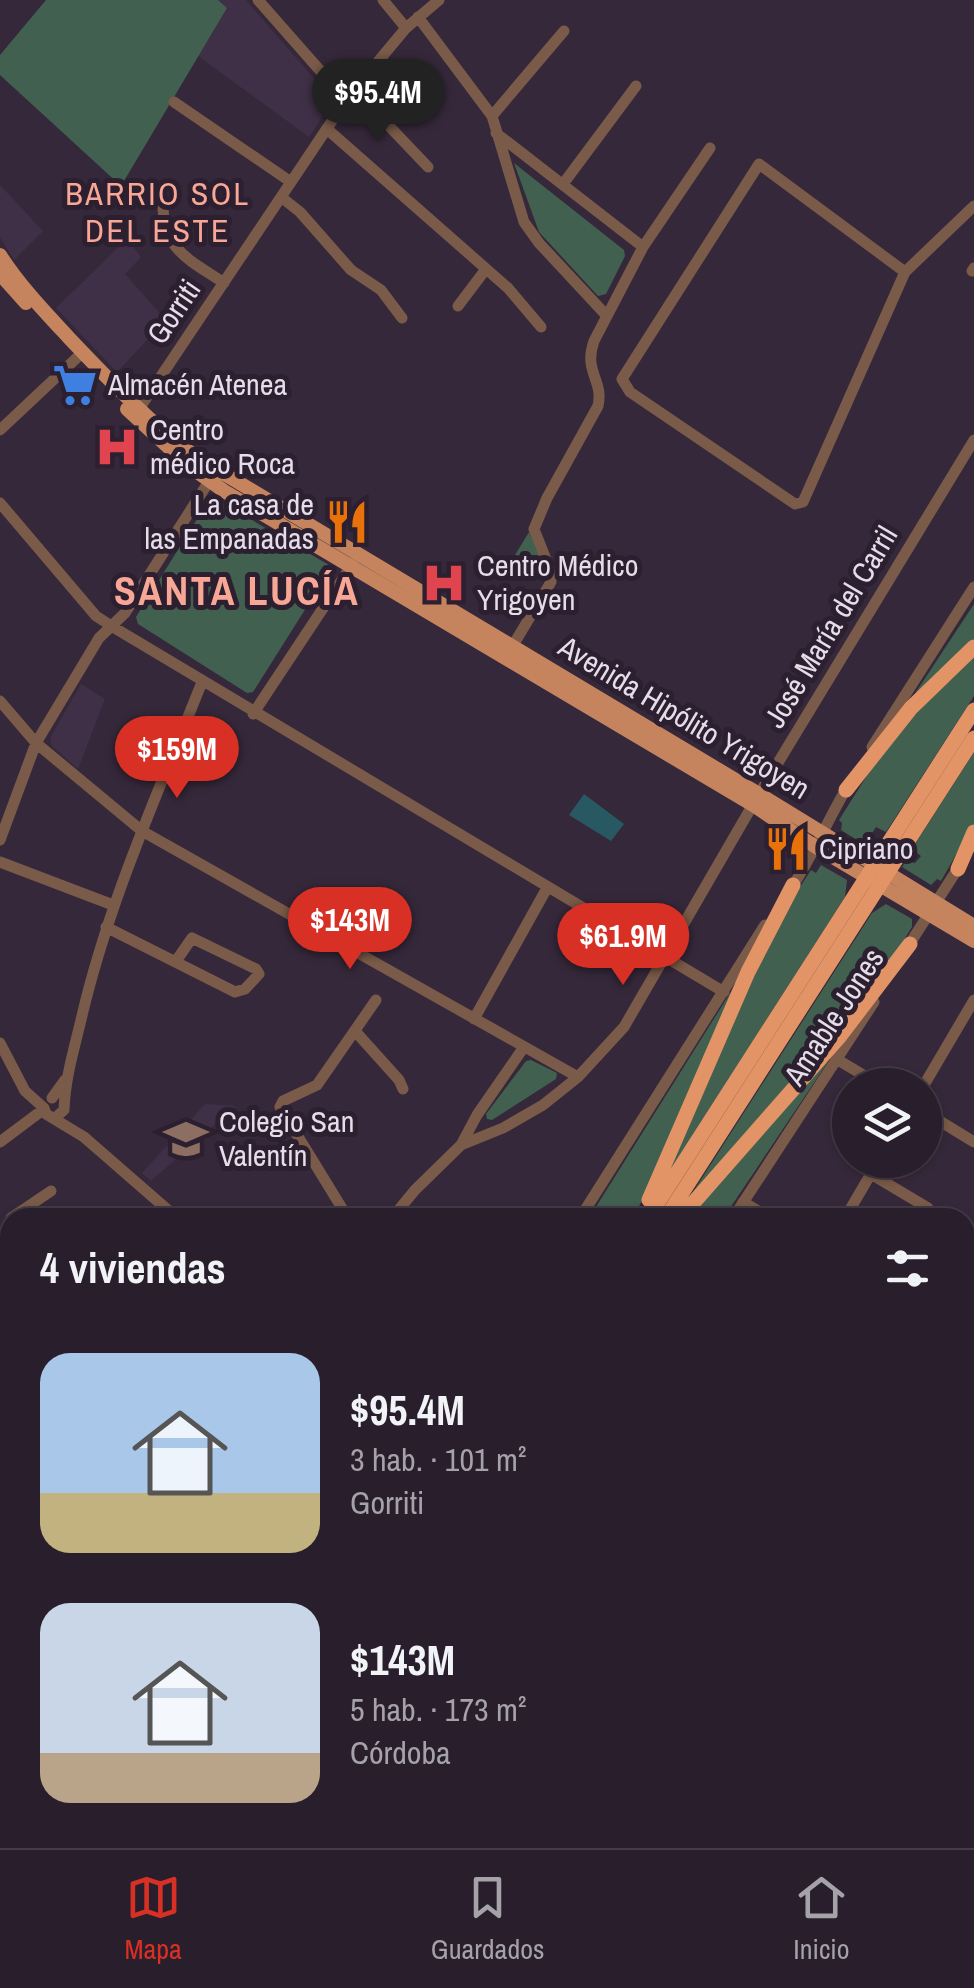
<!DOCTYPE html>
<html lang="es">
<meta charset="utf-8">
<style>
:root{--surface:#281e2c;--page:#342b38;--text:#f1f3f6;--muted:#a5a2a9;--line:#443c48;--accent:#d93025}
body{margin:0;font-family:"Archivo Narrow",sans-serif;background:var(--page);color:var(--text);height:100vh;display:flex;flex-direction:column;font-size:38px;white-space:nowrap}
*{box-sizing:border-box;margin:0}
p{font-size:32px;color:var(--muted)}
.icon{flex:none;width:55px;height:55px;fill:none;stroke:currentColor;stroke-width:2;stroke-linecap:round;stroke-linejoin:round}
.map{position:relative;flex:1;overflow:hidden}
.sheet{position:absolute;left:0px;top:1208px;width:975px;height:642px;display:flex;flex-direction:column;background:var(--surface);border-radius:30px 30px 0 0;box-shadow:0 2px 8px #0004,0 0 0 2px var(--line)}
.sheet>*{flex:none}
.tools{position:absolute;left:832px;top:1068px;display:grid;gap:20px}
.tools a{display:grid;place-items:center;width:110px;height:110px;border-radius:50%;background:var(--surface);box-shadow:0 2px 8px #0004,0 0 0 2px var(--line);font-size:50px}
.price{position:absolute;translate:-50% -85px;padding:0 22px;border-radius:35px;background:var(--accent);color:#fff;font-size:32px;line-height:65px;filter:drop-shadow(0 2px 5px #0008)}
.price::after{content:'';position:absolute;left:50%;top:60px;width:30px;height:22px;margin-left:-15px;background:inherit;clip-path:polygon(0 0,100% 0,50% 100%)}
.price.current{background:#222;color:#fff}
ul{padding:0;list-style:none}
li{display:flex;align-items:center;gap:30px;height:250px;padding:0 40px}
li span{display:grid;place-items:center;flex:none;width:280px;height:200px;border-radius:30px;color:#555}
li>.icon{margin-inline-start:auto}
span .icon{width:120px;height:120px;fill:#fffc;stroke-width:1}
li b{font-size:42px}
h2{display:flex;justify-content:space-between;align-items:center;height:120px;padding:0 40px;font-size:42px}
.menu{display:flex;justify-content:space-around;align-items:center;height:140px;border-top:2px solid var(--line);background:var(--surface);font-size:28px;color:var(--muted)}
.menu a{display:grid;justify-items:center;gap:5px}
.menu .current{color:var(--accent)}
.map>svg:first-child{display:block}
</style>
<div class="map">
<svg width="974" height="1848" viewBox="0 0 974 1848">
<rect width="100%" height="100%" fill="#35283a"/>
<path fill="#403047" d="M218 0H246L330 97V106L309 137 198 56 227 8Z
M0 185 43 231 14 260 0 237Z
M127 239 141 257 125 274 166 320 117 372 56 308Z
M81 684 105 699 78 769 52 746 50 738Z
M205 1104 236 1106 151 1181 142 1173Z"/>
<path fill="#416050" d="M46 0H218L227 8 121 186 0 75V55Z
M514 163 624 250 625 256 606 294 598 296 539 232Z
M216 499 329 565 330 570 253 692 247 693 138 624 136 617 209 500Z
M529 532 547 571 545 580 512 560Z
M974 604V639L917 693 916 692Z
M974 652V696L886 832 876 827 869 838 877 844 873 850 841 830 842 823 839 820 885 747Z
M974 752V823L941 881 937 879 931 885 902 867 906 861 915 863 921 856 912 849Z
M821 865 847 880 845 897 667 1175 779 919 811 870 816 873Z
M886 904 912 919V927L875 986 691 1195 872 913Z
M742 974 655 1177 633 1217 589 1218Z
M531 1060 557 1073 556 1079 492 1120 487 1119 486 1114 526 1061Z
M824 1062H828L724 1217 688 1218Z"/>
<path fill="#285861" d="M584 794 624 824 611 841 569 815Z"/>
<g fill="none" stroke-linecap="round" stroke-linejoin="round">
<path stroke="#7a5a48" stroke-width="11" d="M258 0 346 100
M383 0 406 28
M418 17 492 116 524 222 539 243 606 315
M349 96 389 126 428 167
M174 102 291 182
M492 116 564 31
M327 129 508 288 541 327
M496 133 643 247
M563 184 636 86
M281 197 300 212 351 270 381 290 402 318
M163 202C162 249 188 259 224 283
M972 271 974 268
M905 272 759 164 622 379 630 392 795 504 803 502 905 272 974 206
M458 306 486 269
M135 415 346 100 406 28 439 0
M0 430 83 352
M0 503 96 616 113 627 724 992
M509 652 551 582V572L534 529 547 498 598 406C604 380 583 372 594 341L643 247 710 148
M0 701 36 743 142 831 578 1077
M253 714 353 563
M872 747 974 587
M0 840 36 743 99 638 125 613 213 475
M0 862 113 905
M790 890C813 856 828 819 849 784
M106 927 235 992 245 989 259 974 256 969 192 938 176 961
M907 948 962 862
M474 1019 547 888
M355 1031 399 1080 403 1089
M0 1043 25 1091 44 1108 46 1114 84 1137 177 1218
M838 1060 880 1085
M924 1085 974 1000
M52 1098 65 1080
M925 1112 974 1142
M55 1118 64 1110C65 1079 74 1049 81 1020 108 903 158 793 202 682
M0 1142 44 1109
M461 1145 503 1128 543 1105 578 1077 624 1027 759 794 974 440
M871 1174 928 1208
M743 1202 770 1218
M11 1218 51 1191
M348 1218 280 1107 283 1101 317 1085 376 1000
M392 1218 415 1190 461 1145 477 1115 524 1047
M580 1218 765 925
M733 1218 874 1002
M845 1218 879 1160
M0 1273 10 1287
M965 1302 974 1287
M0 1313 10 1306
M965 1337 974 1343
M965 1511 974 1517
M0 1549 10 1543
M0 1644 10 1631
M965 1663 974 1651
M965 1687 974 1693
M566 1840 576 1848
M810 1840 817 1848
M330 1848 335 1840
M973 1848 974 1847"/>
<path stroke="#c5845e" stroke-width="14" d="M0 255C19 285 46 313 70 339 110 381 150 423 196 457L759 794 974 926
M0 274 26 303
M127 409 189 466 224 491 753 805 816 847 974 941
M0 1615 10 1622
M345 1840 357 1848"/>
<path stroke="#e39466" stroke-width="15" d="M846 790 911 708 974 647
M958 869 974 832
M649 1200 748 972 793 885
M648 1218 974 710
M666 1218 974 738
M680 1218 840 1036 910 944
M176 1848 180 1840
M243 1848 248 1840
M262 1848 267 1840"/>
</g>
<defs>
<g id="supermarket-bare" transform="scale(3.45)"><path d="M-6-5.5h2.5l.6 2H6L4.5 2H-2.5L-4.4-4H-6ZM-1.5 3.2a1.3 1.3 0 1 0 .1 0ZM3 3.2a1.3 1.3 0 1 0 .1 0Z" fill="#3f7fe0" stroke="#2b1f30" stroke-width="2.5" paint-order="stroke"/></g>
<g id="hospital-bare" transform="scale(3.45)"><path d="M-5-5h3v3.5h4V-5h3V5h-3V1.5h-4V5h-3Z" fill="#e0444e" stroke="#2b1f30" stroke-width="2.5" paint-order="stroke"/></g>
<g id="restaurant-bare" transform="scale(3.45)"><path d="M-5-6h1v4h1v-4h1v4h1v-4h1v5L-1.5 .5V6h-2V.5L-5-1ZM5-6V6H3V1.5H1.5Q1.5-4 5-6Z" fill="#e8710a" stroke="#2b1f30" stroke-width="2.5" paint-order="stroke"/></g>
<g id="school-bare" transform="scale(3.45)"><path d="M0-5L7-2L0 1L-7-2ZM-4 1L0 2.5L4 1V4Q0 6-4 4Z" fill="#8d6e63" stroke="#2b1f30" stroke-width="2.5" paint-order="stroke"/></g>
</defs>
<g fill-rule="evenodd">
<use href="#supermarket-bare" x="75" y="385"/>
<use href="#hospital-bare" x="117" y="447"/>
<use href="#restaurant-bare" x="347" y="522"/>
<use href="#hospital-bare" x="444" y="583"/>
<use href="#restaurant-bare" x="786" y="849"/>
<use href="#school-bare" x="186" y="1139"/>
</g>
<g text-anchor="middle" stroke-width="10" stroke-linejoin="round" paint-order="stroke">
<g font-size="30" fill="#e5dde9" stroke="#2b1f30">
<text transform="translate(174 312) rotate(-56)" y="10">Gorriti</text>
<text transform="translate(831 627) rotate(-59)" y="10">José María del Carril</text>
<text transform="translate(684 718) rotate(31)" y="10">Avenida Hipólito Yrigoyen</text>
<text transform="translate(834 1017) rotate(-57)" y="10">Amable Jones</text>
</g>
<g font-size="30" fill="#e5dde9" stroke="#2b1f30" text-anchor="start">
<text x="108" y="395">Almacén Atenea</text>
<text x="150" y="440">Centro<tspan x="150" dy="34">médico Roca</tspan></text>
<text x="314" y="515" text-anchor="end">La casa de<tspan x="314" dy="34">las Empanadas</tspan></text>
<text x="477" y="576">Centro Médico<tspan x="477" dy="34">Yrigoyen</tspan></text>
<text x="819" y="859">Cipriano</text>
<text x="219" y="1132">Colegio San<tspan x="219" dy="34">Valentín</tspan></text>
</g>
<g font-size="32" letter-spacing="2.5" fill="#f8a796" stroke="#2b1f30">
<text x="158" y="205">BARRIO SOL<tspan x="158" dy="37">DEL ESTE</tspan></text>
</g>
<g font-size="40" font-weight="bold" letter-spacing="2.5" fill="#f8a796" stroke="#2b1f30">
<text x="237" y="605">SANTA LUCÍA</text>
</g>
</g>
</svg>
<div class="tools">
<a><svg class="icon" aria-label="layers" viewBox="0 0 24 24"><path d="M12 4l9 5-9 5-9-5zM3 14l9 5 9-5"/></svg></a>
</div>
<b class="price current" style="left:378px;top:144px">$95.4M</b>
<b class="price" style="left:177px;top:801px">$159M</b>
<b class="price" style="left:350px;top:972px">$143M</b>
<b class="price" style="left:623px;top:988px">$61.9M</b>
<section class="sheet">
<h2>4 viviendas<svg class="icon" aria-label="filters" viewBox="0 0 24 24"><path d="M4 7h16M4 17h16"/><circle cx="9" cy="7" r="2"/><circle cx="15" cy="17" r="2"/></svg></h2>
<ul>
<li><span style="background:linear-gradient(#a9c7e8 70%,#c2b280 0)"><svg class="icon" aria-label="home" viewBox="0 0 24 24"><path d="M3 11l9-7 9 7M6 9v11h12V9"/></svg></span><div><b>$95.4M</b><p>3 hab. · 101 m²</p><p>Gorriti</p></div></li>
<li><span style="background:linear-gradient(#c9d6e8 75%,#b9a48a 0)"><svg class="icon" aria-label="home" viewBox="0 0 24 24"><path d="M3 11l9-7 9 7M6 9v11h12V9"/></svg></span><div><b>$143M</b><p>5 hab. · 173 m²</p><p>Córdoba</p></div></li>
</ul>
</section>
</div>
<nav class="menu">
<a class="current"><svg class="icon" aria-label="map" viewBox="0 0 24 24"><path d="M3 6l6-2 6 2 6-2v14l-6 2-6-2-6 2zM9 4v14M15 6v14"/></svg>Mapa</a>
<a><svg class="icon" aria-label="saved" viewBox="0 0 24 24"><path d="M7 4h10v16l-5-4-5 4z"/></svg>Guardados</a>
<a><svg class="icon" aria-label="home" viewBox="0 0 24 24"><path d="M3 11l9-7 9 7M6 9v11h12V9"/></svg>Inicio</a>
</nav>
